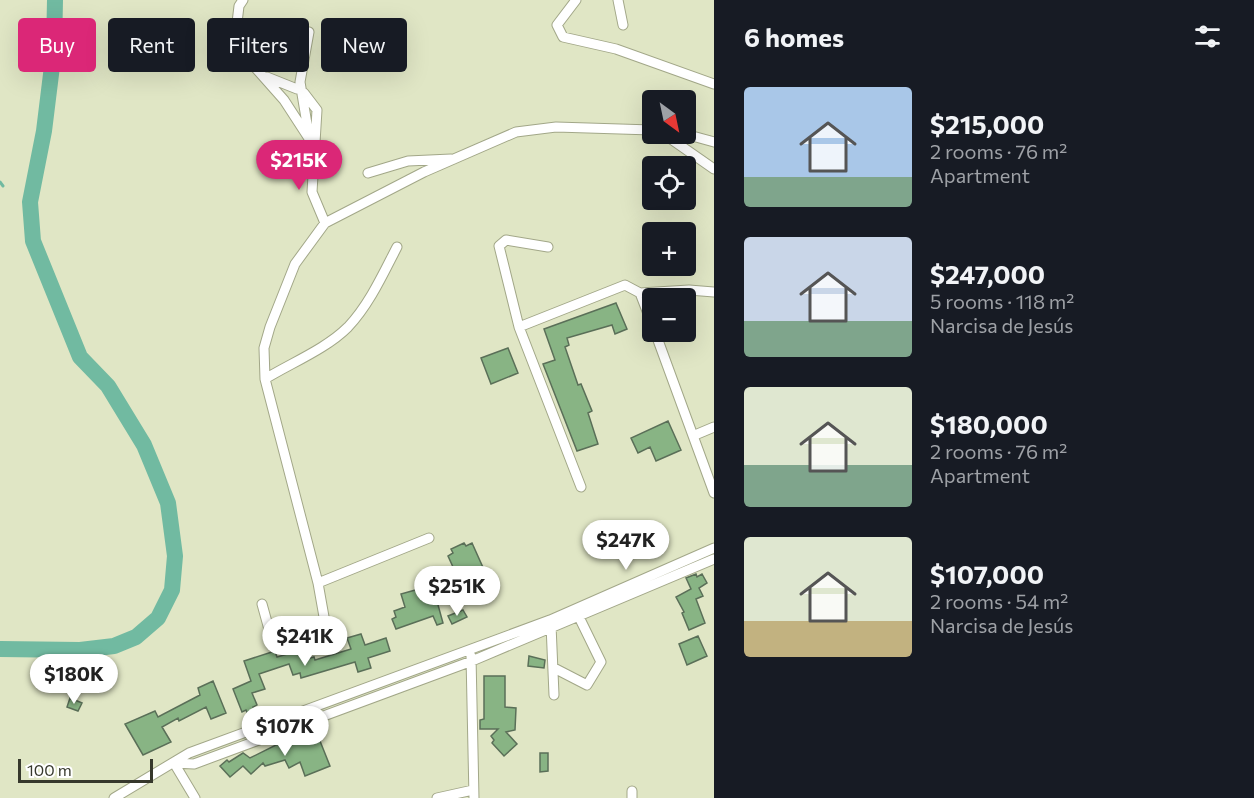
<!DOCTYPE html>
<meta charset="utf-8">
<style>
:root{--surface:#171b24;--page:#242831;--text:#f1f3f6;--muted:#9ea1a6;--accent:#db2777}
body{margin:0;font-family:Commissioner,sans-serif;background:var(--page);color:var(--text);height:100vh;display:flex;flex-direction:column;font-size:22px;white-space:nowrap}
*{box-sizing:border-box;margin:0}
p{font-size:20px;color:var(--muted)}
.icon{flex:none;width:33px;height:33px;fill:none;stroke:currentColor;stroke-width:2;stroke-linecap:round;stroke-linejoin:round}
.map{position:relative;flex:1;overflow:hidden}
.details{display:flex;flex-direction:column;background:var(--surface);width:540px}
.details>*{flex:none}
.guide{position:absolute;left:18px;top:18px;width:570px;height:54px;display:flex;gap:12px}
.needle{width:39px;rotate:147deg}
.buttons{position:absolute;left:642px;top:90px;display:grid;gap:12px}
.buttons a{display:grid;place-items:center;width:54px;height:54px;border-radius:6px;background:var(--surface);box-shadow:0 6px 24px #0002;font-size:30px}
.scale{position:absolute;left:18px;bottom:15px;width:135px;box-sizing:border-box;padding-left:6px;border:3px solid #36382c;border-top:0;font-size:16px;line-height:21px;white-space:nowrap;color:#36382c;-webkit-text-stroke:4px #fff;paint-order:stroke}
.price{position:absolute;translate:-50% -51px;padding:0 14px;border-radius:21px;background:#fff;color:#222;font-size:20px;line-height:39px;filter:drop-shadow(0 2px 3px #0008)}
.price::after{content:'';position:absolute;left:50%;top:36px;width:18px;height:14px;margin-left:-9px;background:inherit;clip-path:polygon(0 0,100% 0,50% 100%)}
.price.selected{background:var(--accent);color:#fff}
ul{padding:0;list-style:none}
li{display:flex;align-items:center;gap:18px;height:150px;padding:0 30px}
li span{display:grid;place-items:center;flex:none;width:168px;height:120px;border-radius:6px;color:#555}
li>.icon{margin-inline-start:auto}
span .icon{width:72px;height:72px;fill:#fffc;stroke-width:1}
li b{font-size:26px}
h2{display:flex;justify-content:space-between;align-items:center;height:72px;padding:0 30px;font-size:26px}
.pill{padding:0 21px;border-radius:6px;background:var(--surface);box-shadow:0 6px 24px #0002;font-size:21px;line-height:54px}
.pill.selected{background:var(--accent);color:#fff}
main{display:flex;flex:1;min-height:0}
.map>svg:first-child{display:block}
</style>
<main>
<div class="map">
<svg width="714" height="798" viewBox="0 0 714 798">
<rect width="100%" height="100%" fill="#e0e6c5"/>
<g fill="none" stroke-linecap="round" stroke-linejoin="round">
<path stroke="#71baa1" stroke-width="3" d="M0 182 3 186"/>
<path stroke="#71baa1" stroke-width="16" d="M0 649 80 650 114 646 136 637 158 618 172 590 175 556 168 503 144 445 108 386 80 357 33 241 30 202 44 131 54 50 55 0"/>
</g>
<path fill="#88b484" stroke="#5a6f58" stroke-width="1.5" d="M616 303 627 329 615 334 612 325 567 338 569 345 565 347 578 385 581 384 592 411 588 413 598 444 577 451 543 364 555 360 544 329Z
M508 348 518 373 491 384 481 358Z
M668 421 681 450 656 461 650 447 638 453 631 438Z
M464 543 466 546 472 543 485 572 458 586 450 569 453 567 448 556 453 553 451 549Z
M696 574 697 577 702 574 707 583 699 588 703 596 696 599 705 623 689 630 682 613 684 612 676 597 691 589 686 578Z
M419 589 422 598 435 594 443 623 437 625 433 616 396 629 392 619 396 617 394 611 405 607 401 594Z
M463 610 467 617 452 624 448 616Z
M361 634 365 645 386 638 390 651 368 658 371 668 358 672 355 662 301 678 300 673 293 675 289 664 259 674 265 689 252 693 257 705 253 707 256 714 249 717 246 710 242 712 233 689 251 681 244 661 275 651 277 657 294 652 299 653 302 660 314 657 315 660 351 649 347 638Z
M698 636 707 656 687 665 679 644Z
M529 656 545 660 544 668 528 666Z
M484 676H505V707L516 708 515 730 506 732 517 744 504 756 492 743 494 740 491 736 498 729H480V720L484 719Z
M213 681 226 713 211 719 206 707 179 721 178 718 162 727 171 742 143 755 125 724 155 711 158 717 200 695 198 688Z
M70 698 82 703 78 711 67 707Z
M316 731 330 766 305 776 300 762 289 768 285 760 265 766 263 763 251 774 243 766 230 777 220 766 227 760 229 762 243 753 250 758 278 744 290 742Z
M540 753H548V771L540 772Z"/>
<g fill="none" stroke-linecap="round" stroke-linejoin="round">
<g stroke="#a2a788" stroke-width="11">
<path id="minor" d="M243 0 239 6 236 31 244 55 284 100 310 140
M576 0 557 25 563 37 616 49 714 84
M618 0 623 25
M267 77 297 89
M304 93 317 110 312 192 325 223
M671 134V139L714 169
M685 134 714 142
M309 136 300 82 309 32
M368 173 408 161 451 159
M640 293 689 290 714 292
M519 327 499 246 506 240 548 247
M655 332 714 493
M265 379C291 363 326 349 348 327 369 305 383 274 397 247
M695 435 714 427
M581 487 519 327 625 285 640 293 652 324
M318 583 429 538
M262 604 270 633C287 642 310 640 326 628L318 583 265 379 264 348 270 327 295 264 325 223 424 172 516 132 556 127 652 130
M551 625 554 695
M471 656 474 798
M554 668 587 685 601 662 579 617
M174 763 194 764 472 661 714 559
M174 763 195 798
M632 791V798
M114 798 189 753 550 620 714 548
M437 798 473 790"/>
</g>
<use href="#minor" stroke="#fff" stroke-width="9"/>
</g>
</svg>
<div class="buttons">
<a><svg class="needle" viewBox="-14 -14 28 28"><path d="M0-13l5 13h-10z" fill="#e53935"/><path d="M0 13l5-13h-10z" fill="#9ea1a6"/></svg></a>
<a><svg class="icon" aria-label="locate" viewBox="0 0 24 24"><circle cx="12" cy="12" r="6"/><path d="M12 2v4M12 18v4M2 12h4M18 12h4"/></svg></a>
<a>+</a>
<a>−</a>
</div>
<div class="scale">100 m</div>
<b class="price selected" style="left:299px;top:191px">$215K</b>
<b class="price" style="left:626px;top:571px">$247K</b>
<b class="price" style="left:457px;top:617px">$251K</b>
<b class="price" style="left:305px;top:667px">$241K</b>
<b class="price" style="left:74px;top:705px">$180K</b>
<b class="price" style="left:285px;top:757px">$107K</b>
<div class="guide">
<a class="pill selected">Buy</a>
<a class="pill">Rent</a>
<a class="pill">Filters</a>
<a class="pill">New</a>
</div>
</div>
<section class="details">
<h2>6 homes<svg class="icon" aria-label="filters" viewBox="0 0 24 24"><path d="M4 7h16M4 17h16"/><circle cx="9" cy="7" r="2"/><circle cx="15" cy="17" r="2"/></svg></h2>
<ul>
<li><span style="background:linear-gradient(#a9c7e8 75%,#7fa58c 0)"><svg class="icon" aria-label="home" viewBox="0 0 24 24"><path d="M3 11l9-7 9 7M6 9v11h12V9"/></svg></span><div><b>$215,000</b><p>2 rooms · 76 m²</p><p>Apartment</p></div></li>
<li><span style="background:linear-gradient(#c9d6e8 70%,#7fa58c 0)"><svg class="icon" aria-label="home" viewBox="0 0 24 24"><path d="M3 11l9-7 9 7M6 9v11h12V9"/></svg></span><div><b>$247,000</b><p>5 rooms · 118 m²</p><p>Narcisa de Jesús</p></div></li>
<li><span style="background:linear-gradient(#dfe7d0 65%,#7fa58c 0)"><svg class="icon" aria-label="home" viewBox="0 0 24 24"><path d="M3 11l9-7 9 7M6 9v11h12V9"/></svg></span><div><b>$180,000</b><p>2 rooms · 76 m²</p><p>Apartment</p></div></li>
<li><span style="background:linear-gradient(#dfe7d0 70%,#c2b280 0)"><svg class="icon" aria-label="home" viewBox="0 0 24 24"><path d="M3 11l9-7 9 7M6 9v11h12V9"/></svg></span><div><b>$107,000</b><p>2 rooms · 54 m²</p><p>Narcisa de Jesús</p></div></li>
</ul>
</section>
</main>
